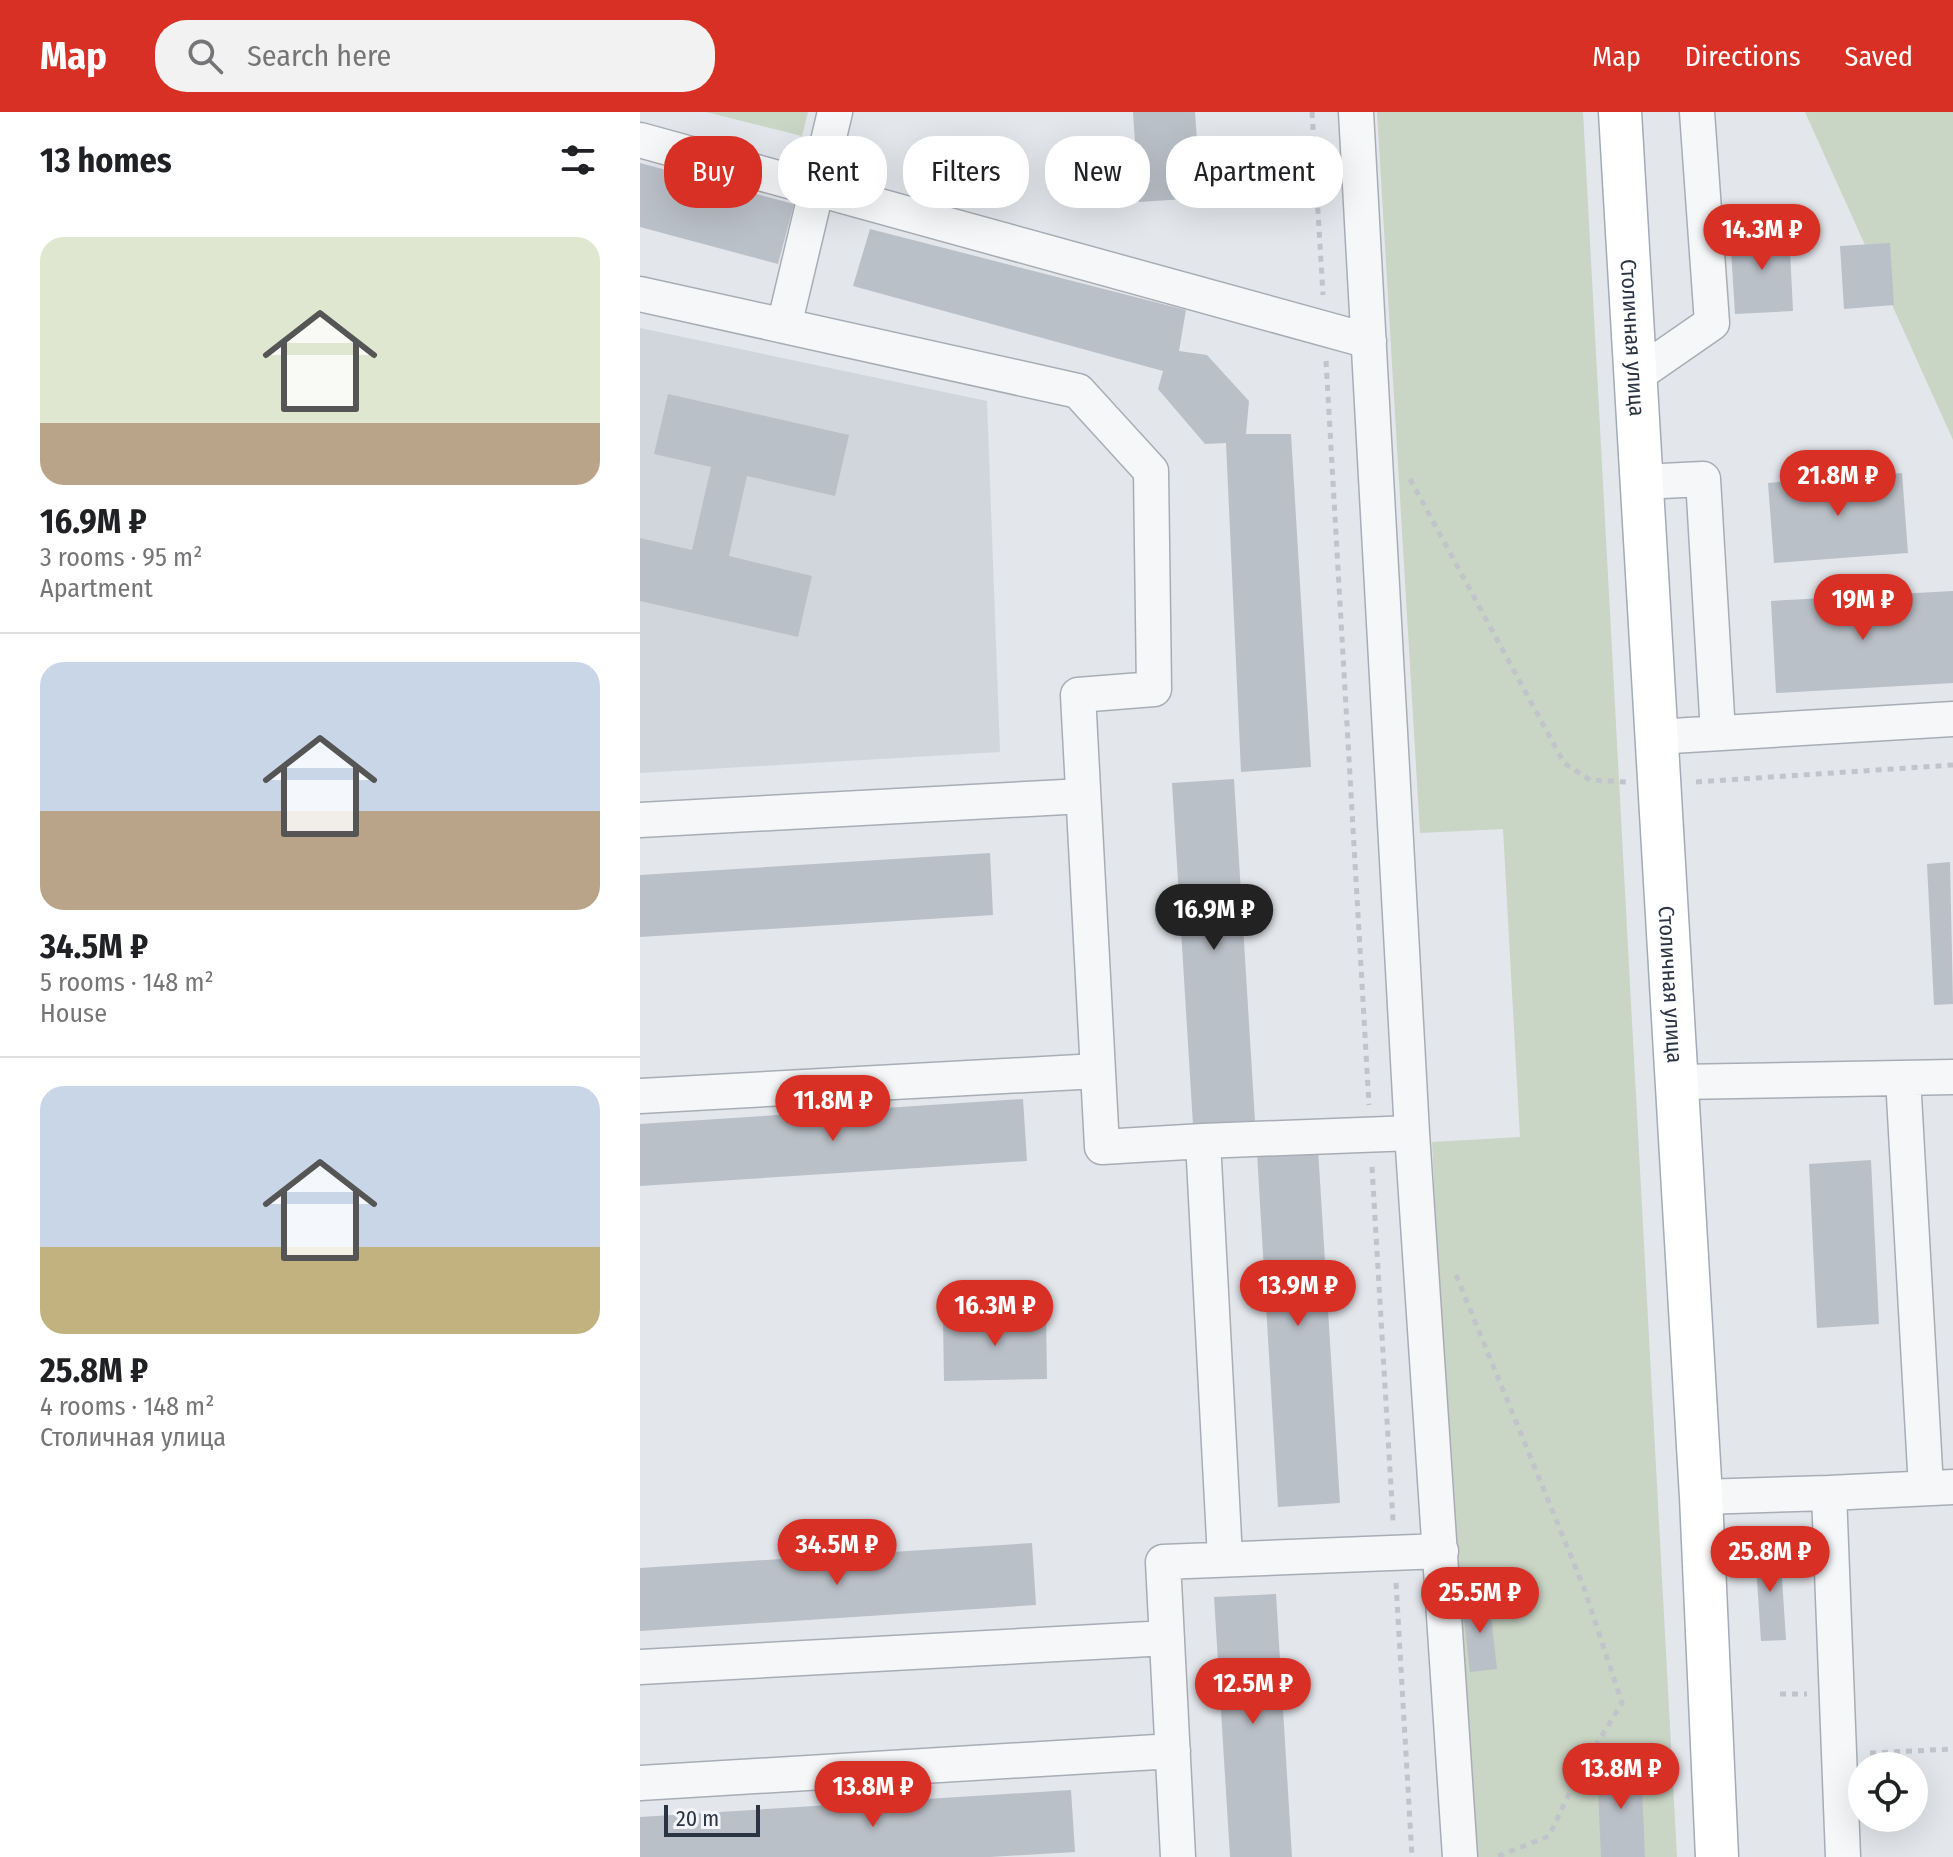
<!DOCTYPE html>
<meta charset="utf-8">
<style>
:root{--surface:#fff;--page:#f2f2f2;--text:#202124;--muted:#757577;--line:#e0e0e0;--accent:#d93025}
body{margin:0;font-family:"Fira Sans Condensed",sans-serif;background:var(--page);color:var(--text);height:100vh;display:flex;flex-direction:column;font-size:30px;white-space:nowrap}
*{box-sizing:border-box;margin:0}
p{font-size:26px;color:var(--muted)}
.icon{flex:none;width:44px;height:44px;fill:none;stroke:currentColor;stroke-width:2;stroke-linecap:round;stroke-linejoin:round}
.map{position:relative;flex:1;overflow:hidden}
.panel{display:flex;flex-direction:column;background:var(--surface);width:640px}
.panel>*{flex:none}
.hud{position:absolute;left:24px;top:24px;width:760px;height:72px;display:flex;gap:16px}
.fabs{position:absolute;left:1208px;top:1640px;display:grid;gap:16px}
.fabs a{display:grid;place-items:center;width:80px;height:80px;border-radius:50%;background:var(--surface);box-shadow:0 8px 32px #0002;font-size:40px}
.scale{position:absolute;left:24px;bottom:20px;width:96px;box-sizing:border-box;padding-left:8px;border:4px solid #2b3443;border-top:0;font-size:22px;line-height:28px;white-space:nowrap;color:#2b3443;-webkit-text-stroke:6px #f3f5f8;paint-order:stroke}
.price{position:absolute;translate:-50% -68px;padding:0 18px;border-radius:28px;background:var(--accent);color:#fff;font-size:26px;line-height:52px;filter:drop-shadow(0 2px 4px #0008)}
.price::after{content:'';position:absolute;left:50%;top:48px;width:24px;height:18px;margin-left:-12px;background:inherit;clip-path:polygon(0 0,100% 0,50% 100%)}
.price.selected{background:#222;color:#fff}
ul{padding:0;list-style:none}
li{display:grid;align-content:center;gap:16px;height:424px;padding:0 40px}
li+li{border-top:2px solid var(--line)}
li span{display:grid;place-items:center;height:248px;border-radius:24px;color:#555}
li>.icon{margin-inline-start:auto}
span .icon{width:144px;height:144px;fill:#fffc;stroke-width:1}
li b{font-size:34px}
h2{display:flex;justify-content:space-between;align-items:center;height:96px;padding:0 40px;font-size:34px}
.pill{padding:0 28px;border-radius:32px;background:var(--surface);box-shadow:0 8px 32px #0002;font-size:28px;line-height:72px}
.pill.selected{background:var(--accent);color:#fff}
header{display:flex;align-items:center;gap:48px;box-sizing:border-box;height:112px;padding:0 40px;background:var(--accent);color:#fff}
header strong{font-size:38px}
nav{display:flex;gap:44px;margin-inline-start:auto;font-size:28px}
.search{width:560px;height:72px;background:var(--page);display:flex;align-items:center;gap:20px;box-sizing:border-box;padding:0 28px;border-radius:32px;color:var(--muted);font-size:30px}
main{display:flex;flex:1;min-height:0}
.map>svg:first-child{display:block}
</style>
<header>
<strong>Map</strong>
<div class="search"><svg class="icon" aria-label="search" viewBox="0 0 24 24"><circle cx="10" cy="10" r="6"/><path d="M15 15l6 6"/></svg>Search here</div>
<nav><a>Map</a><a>Directions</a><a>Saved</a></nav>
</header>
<main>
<section class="panel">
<h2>13 homes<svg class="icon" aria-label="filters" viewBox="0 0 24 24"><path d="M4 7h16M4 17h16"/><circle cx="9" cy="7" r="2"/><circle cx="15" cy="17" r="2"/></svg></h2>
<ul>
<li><span style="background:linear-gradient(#dfe7d0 75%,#b9a48a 0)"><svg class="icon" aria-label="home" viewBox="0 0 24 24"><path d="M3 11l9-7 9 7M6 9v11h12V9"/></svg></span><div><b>16.9M ₽</b><p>3 rooms · 95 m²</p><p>Apartment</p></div></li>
<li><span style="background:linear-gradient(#c9d6e8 60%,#b9a48a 0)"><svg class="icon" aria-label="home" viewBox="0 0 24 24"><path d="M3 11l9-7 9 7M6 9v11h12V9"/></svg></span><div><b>34.5M ₽</b><p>5 rooms · 148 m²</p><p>House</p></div></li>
<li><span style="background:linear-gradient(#c9d6e8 65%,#c2b280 0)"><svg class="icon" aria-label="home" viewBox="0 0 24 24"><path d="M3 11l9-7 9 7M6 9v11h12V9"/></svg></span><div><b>25.8M ₽</b><p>4 rooms · 148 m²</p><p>Столичная улица</p></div></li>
</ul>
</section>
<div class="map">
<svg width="1313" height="1745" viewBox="0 0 1313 1745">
<rect width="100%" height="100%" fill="#e3e6eb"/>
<path fill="#d1d6dd" d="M0 216 347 289 360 640 0 661Z"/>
<path fill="#c9d5c5" d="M66 0H168L162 24Z
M737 0H943L1037 1745H827L792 1030 880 1025 863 717 780 721Z
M1165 0H1313V328Z"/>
<path fill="#bac0c8" d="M493 0H555L561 86 499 90Z
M0 51 154 92 138 152 0 115Z
M230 117 546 198 539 239 567 243 609 289 606 322H651L671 655 601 660 586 331 565 332 518 277 523 259 213 174Z
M1149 119 1153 199 1095 202 1090 122Z
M1250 131 1254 193 1204 197 1200 134Z
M28 282 209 323 195 384 107 364 89 444 172 464 158 525 0 489V426L52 438 71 355 14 342Z
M1262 361 1268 441 1134 451 1128 371Z
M1313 479V571L1136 581 1131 489Z
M594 667 615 1009 553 1013 532 671Z
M350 741 353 803 0 825V763Z
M1310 750 1313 892 1294 893 1287 752Z
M383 987 387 1049 0 1074V1012Z
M678 1037 700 1391 638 1395 617 1041Z
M1231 1048 1239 1212 1177 1216 1169 1052Z
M406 1204 407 1267 304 1269 303 1206Z
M392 1431 396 1493 0 1519V1456Z
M1140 1436 1146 1528 1121 1529 1115 1437Z
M636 1482 652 1745H590L574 1485Z
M849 1486 857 1557 830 1560 822 1489Z
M1001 1652 1005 1745H961L957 1654Z
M431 1678 435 1740 350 1745H0V1705Z"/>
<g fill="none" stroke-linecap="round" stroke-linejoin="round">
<g stroke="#a8adb5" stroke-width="37">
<path id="minor" d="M716 0 772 1021 820 1745
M0 28 729 229
M0 182 438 279 511 359 514 577 438 583 462 1035 563 1029
M144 214 195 0
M994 265 1072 211 1057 0
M1001 370 1063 367 1078 621
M1015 625 1313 607
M0 708 443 684
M1263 966 1286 1376
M1038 970 1313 965
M0 984 457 959
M1189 1381 1313 1375
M1061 1385 1189 1381 1203 1745
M585 1446 563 1029 772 1021
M0 1555 527 1526
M0 1671 533 1639
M538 1745 523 1450 801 1439"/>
</g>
<g stroke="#a3abb7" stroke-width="45">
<g id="major">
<path id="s1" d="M980 0 1061 1385 1077 1745"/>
</g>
</g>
<path stroke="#c1c4ca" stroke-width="5" stroke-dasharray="6 6" stroke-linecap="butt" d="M672 0 683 183
M686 249 729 993
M770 367 924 651 950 668 986 670
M1056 670 1313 653
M732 1055 753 1409
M816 1163 944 1476 982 1591 941 1657 909 1724 856 1745
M756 1471 772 1745
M1140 1582H1167
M1230 1641 1313 1637"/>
<use href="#minor" stroke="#f6f7f9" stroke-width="34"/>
<use href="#major" stroke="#fff" stroke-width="42"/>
</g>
<g text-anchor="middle" stroke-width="6" stroke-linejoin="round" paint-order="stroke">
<g font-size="22" fill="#2b3443" stroke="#f3f5f8">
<text dy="8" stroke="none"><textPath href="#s1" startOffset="226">Столичная улица</textPath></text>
<text dy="8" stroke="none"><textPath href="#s1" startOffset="874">Столичная улица</textPath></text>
</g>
</g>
</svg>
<div class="fabs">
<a><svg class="icon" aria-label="locate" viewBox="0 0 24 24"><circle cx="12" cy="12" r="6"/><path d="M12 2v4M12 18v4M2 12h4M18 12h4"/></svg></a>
</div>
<div class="scale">20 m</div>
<b class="price" style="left:1122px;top:160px">14.3M ₽</b>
<b class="price" style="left:1198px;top:406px">21.8M ₽</b>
<b class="price" style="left:1223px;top:530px">19M ₽</b>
<b class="price selected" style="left:574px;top:840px">16.9M ₽</b>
<b class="price" style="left:193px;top:1031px">11.8M ₽</b>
<b class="price" style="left:658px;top:1216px">13.9M ₽</b>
<b class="price" style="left:355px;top:1236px">16.3M ₽</b>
<b class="price" style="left:197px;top:1475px">34.5M ₽</b>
<b class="price" style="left:1130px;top:1482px">25.8M ₽</b>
<b class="price" style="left:840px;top:1523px">25.5M ₽</b>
<b class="price" style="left:613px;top:1614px">12.5M ₽</b>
<b class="price" style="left:981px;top:1699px">13.8M ₽</b>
<b class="price" style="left:233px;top:1717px">13.8M ₽</b>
<div class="hud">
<a class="pill selected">Buy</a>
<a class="pill">Rent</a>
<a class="pill">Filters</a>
<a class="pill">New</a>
<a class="pill">Apartment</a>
</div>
</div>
</main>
